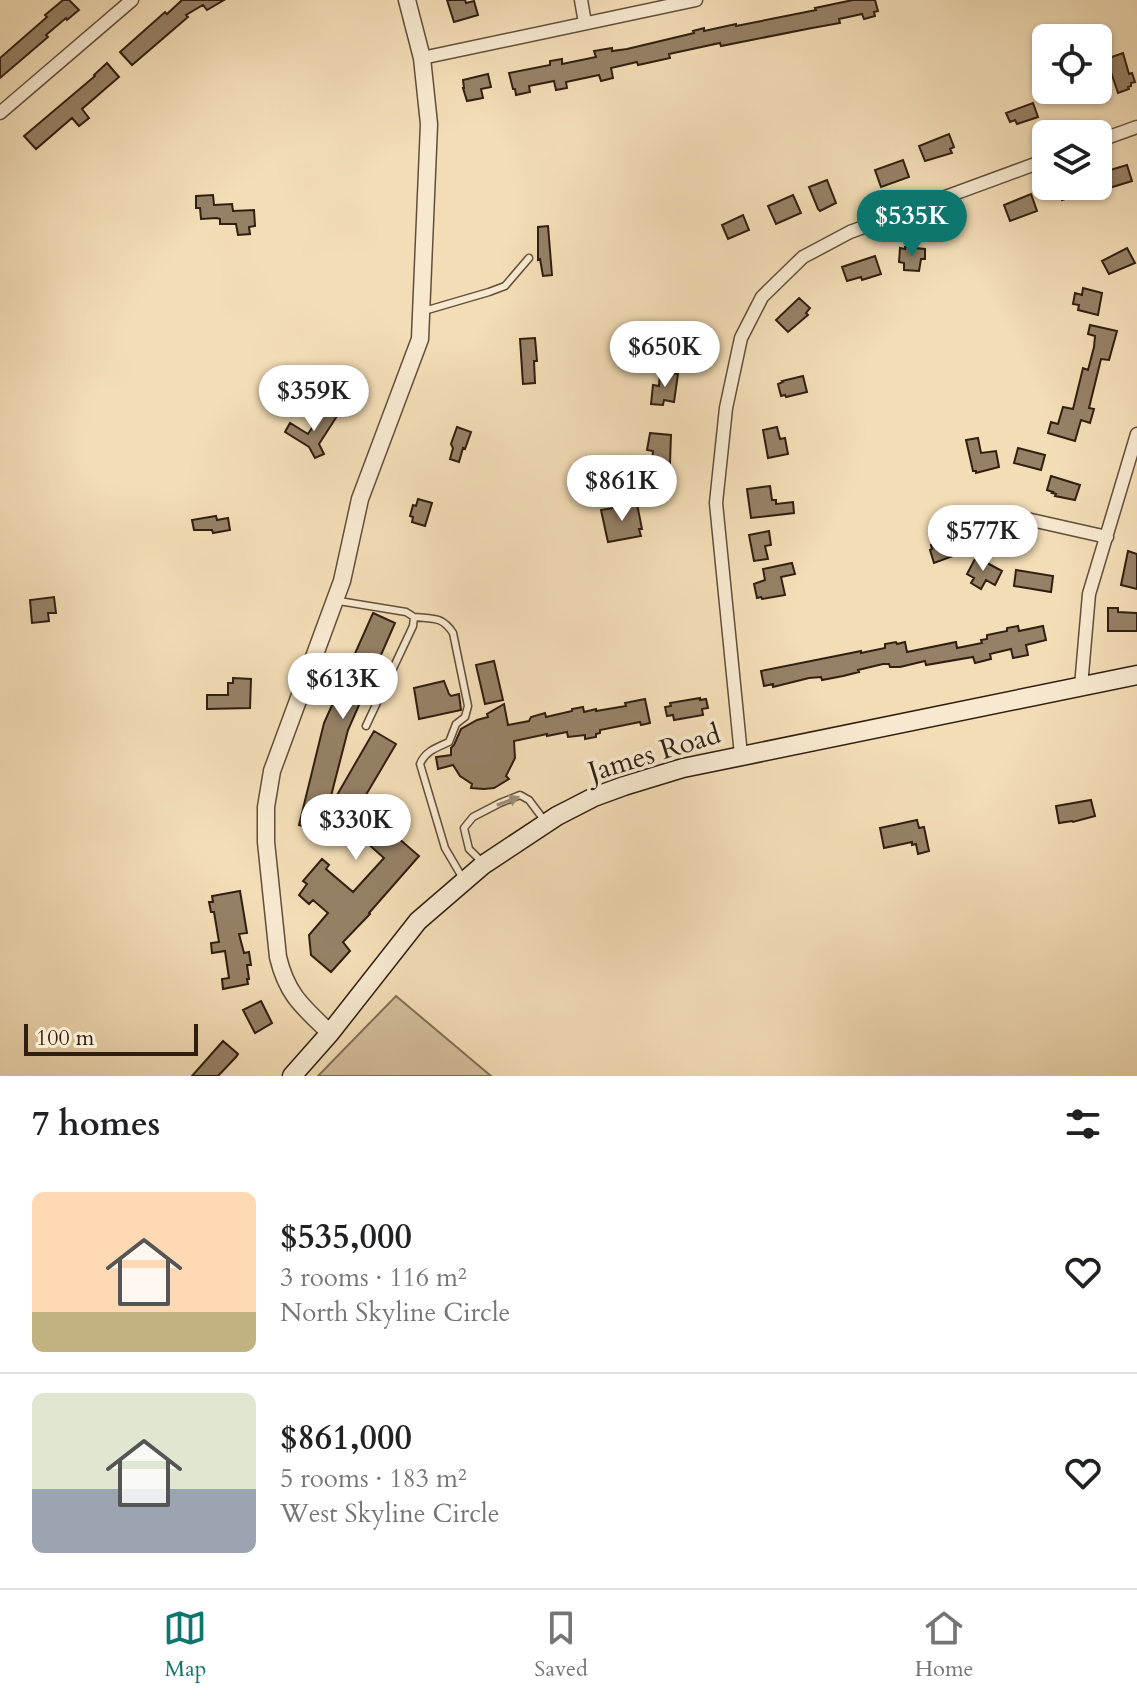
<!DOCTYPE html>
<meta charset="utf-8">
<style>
:root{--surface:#fff;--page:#f2f2f2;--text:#202124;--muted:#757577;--line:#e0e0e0;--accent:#0f766e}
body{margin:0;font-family:Cardo,serif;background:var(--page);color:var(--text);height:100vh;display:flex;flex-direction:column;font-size:30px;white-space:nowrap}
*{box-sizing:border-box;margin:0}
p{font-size:26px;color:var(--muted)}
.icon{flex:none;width:44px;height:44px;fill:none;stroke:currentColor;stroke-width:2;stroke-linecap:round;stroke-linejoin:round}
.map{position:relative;height:1076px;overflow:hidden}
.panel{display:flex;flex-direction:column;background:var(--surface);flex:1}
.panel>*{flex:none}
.buttons{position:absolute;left:1032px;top:24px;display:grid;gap:16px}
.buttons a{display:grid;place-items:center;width:80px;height:80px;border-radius:12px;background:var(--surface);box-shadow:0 2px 6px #0004;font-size:40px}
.scale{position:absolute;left:24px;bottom:20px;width:174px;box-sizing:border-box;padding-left:8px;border:4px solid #311e10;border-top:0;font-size:22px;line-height:28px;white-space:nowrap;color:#311e10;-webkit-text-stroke:6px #f7e9d0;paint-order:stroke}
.price{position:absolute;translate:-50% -68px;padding:0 18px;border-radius:28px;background:#fff;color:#222;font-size:26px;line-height:52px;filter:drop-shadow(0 2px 4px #0008)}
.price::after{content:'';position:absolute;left:50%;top:48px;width:24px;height:18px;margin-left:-12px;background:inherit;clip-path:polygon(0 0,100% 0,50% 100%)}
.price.current{background:var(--accent);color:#fff}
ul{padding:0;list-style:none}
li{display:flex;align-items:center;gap:24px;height:200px;padding:0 32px}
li+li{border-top:2px solid var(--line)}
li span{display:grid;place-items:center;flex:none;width:224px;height:160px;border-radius:12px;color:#555}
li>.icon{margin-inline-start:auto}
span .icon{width:96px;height:96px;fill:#fffc;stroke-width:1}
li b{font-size:34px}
h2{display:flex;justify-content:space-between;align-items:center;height:96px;padding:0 32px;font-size:34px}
.tabs{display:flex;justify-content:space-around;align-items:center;height:112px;border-top:2px solid var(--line);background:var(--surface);font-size:22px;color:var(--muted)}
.tabs a{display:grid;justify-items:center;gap:4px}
.tabs .current{color:var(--accent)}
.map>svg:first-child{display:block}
</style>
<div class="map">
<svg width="1137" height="1076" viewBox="0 0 1137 1076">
<rect width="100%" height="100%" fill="#f3ddb6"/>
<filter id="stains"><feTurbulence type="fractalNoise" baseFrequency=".0025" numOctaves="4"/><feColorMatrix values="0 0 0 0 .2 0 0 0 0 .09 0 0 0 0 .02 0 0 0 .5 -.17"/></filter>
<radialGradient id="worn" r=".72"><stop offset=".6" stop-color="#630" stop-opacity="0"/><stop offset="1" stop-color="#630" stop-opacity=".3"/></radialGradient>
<path fill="#d2bd9a" stroke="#826e55" stroke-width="2" d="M396 996 491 1076H318Z"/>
<path fill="#968166" stroke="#311e10" stroke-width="2" d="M63 0H69L79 10 67 20 66 18 46 35 48 37 0 78V58L47 17 45 15Z
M182 0H224L207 10 203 5 186 15 188 17 132 65 120 52 165 12 167 14Z
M447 0H465L466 3 474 1 478 15 454 22Z
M853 0H875L878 11 874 12 875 16 864 19 862 14 839 19 840 23 812 28 721 46 720 43 669 54 670 58 638 65 637 62 611 68 613 78 601 81 599 75 566 82 567 88 556 90 554 81 529 86 530 92 516 95 515 89H513L509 73 550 65V61L562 59V64L596 57 594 51 612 48V51L627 49 694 33 693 31 704 28V31L736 24V26L816 10 815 8Z
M1123 53 1129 74 1132 73 1135 82 1131 83V86L1128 87 1129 89 1118 93 1109 66 1111 65 1109 58Z
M107 63 119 77 82 109 89 118 79 126 72 118 36 149 24 136 95 76 94 75Z
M488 74 491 87 481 89 483 98 467 101 463 88H464L463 80Z
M1033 103 1038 117 1017 124 1015 120 1010 122 1006 113Z
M949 134 954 147 950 149 952 153 925 161 919 146Z
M903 160 909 177 881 187 875 170Z
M1127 165 1132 181 1083 196 1082 194 1062 200 1058 186H1104L1100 173Z
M827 180 836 203 820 211 818 209 809 187Z
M1031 194 1037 211 1010 221 1004 205Z
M213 195 214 205 232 204 233 211 254 210 255 226 249 227 250 234 238 235 236 224H220V219L217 218 201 219 200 208H196V196Z
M793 195 801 213 776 224 768 206Z
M743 215 749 230 728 239 722 225Z
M548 226 552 275 543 276 540 259 538 260V227Z
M905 247 925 249V259H921L919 271 904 270V263L899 262 900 248 905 249Z
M1127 248 1135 263 1109 274 1102 261Z
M875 256 881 274 862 280 861 277 847 281 842 267Z
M1083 288 1102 293 1098 315 1078 310 1079 305 1073 304 1075 293 1082 295Z
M799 298 810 308 806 313 808 315 788 332 776 320Z
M1090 325 1117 331 1109 360 1101 359 1089 408 1094 409 1090 423 1081 420 1075 441 1048 433 1051 422 1058 424 1063 407 1073 409 1083 368 1088 370 1094 347 1095 336 1088 334Z
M535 338 537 361H534L535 383 523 384 520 339Z
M660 372 678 374 674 402 664 400 663 405 651 404 653 385 659 386Z
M803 376 807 392 786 397 785 395 781 396 778 384 783 382 782 381Z
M325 408 337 416 319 444 324 454 315 458 309 447 285 432 290 423 308 434Z
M457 427 471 432 465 449 463 448 459 462 450 459 453 448 451 444Z
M777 427 780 439 785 438 788 454 768 458 763 430Z
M650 433 671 435 670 463 652 462 653 451 647 450Z
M978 438 981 453 996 451 999 467 976 473V471H973L966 440Z
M1018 448 1045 455 1041 470 1014 463Z
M1051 476 1080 485 1075 500 1055 496 1056 494 1052 493 1053 492 1047 490Z
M770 486 772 500H776V504L793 502 794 513 751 518 747 489Z
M418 499 432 503 425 526 412 522 413 517 410 516 413 505 416 506Z
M637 504 642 529H639L641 536 608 542 601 510Z
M216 516 217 520 228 518 230 530 213 533 212 530H194L192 520Z
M952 521 964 552 934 563 930 550 932 549 931 545 943 541 939 526Z
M769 531 771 545 765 546 768 559 754 561 749 535Z
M1128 551 1137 554V589L1121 585Z
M976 557 1002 571 995 585 986 580 981 589 971 583 974 578 967 574Z
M792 563 795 574 781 577 785 595 762 599 761 597 757 598 754 584 765 580 763 569Z
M1016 570 1053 576 1051 592 1014 586Z
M54 597 56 613H48L49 621 32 623 30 600Z
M1108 608H1118V612L1137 613V631H1108Z
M373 613 395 623 348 730 322 831 299 825 324 723Z
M1018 626 1019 631 1043 626 1046 640 1026 645 1028 655 1013 658 1011 649 990 654 991 659 975 663 973 657 926 665 925 661 900 667H890L889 664H883L858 670 859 672 843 676 822 680 821 677 809 678 773 687V684L764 686 761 671 861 651V653L885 648V644L896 642 897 644 905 642 907 652 956 642 957 648 982 643 981 640 987 639V635L1007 631V628Z
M494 661 503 700 485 704 476 665Z
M233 678 251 679 250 708 207 709V695H228V683H233Z
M444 681 449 694 451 696 459 694 461 710 419 719 414 688Z
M700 698V700L706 699 708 708 702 709 703 715 674 720 673 715 667 716 665 707 671 706 670 703Z
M645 699 650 723 641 725 640 722 600 730V733L596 734V737L585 739V735L568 737 567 732 547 736V734L514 741 515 758 506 776 509 779 494 788 484 789 471 788 472 784 460 776 453 765 438 769 436 757 451 755V748L454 745 461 729 477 720 488 717 487 714 504 704 508 725 529 721 531 717 545 713 546 717 572 711V709L583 707 584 712 596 709V711L626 706 625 703Z
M374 731 396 744 360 805 419 856 369 913 370 914 343 942 350 951 331 972 311 955 309 935 328 913 313 900 309 904 299 895 307 884 303 881 322 859 329 865 326 869 353 892 384 858 329 809Z
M1091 800 1095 816 1073 822 1072 821 1059 823 1056 806Z
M917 820 919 828 924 827 929 851 918 854 916 844 912 845V842L884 848 880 828Z
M240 891 247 933 239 934 244 953 249 952 251 965H247L249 979H247L248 984 223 989 222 979 229 978 225 951 212 953 211 943 219 942 214 912H211L209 902H213L212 896Z
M261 1001 272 1023 255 1033 243 1010Z
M223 1041 238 1054 236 1057 218 1076H192Z"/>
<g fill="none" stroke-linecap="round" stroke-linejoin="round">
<g stroke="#624e3a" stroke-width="9">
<path id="service" d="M424 311 489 292 505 286 529 258
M339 601 406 612 414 617 413 626 366 726
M414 617C433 619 442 616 453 633L468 706 465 717 456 724 449 742C438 747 425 751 420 764L445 848 462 877
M482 862 469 849 464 828 473 817 500 803 520 795 529 800 544 820"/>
</g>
<g stroke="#624e3a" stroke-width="15">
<path id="minor" d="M581 0 585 23
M422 58 696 0
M0 113 132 0
M1098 141 1137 127
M1018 517 1107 537
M1081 686 1089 594 1137 434
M741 755 716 503 726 408 741 338 762 297 803 257 850 232 1046 160"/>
</g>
<g stroke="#624e3a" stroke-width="19">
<path id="tertiary" d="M330 1033C303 1007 287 995 278 957L266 842V807L272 771 342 581 360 499 420 339 429 124 422 58 407 0"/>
</g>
<g stroke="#311e10" stroke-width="21">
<path id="secondary" d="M292 1076 330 1033 418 921 483 865 557 816 594 797 624 786 683 768 1137 675"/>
</g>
<use href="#service" stroke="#f7e9d0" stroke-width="6"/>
<use href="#minor" stroke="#f7e9d0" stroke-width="12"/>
<use href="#tertiary" stroke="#f7e9d0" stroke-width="16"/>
<use href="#secondary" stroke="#f7e9d0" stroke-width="18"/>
</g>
<defs><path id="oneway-solid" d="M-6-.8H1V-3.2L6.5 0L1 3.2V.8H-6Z" transform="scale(2)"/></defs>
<use fill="#9e8e7a" href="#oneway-solid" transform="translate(508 801) rotate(-21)"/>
<g text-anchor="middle" stroke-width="7" stroke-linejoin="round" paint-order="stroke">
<g font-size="28" fill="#311e10" stroke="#f7e9d0">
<text transform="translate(654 752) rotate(-17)" y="10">James Road</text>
</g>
</g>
<rect width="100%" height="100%" filter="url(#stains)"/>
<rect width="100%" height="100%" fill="url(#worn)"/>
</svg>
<div class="buttons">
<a><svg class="icon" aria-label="locate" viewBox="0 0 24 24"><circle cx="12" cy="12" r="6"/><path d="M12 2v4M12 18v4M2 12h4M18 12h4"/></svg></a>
<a><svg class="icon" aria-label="layers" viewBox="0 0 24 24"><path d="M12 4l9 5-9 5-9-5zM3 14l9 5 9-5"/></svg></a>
</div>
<div class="scale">100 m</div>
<b class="price current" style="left:912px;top:258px">$535K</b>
<b class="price" style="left:665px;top:389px">$650K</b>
<b class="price" style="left:314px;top:433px">$359K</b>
<b class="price" style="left:622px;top:523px">$861K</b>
<b class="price" style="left:983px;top:573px">$577K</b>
<b class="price" style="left:343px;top:721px">$613K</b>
<b class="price" style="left:356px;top:862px">$330K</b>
</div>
<section class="panel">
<h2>7 homes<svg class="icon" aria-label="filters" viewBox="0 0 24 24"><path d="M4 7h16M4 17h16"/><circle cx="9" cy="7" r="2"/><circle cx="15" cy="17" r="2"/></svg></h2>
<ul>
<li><span style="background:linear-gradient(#ffd9b3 75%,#c2b280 0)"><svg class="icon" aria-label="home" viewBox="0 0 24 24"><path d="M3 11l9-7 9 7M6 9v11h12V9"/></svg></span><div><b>$535,000</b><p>3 rooms · 116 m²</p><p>North Skyline Circle</p></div><svg class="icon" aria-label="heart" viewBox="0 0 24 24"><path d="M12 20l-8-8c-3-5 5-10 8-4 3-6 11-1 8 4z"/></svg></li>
<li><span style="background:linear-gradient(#dfe7d0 60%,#9aa5b1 0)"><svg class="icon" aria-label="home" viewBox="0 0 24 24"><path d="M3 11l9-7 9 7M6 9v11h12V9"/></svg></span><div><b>$861,000</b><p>5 rooms · 183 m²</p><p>West Skyline Circle</p></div><svg class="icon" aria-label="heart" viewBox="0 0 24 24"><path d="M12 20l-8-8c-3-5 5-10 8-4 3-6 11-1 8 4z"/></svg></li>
</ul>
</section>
<nav class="tabs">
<a class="current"><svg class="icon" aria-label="map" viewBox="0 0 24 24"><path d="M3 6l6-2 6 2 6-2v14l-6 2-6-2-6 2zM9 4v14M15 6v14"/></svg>Map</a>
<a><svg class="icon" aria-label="saved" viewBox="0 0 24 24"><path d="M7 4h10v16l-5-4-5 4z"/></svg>Saved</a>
<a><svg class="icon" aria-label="home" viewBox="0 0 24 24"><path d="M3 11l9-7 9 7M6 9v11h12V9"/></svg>Home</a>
</nav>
